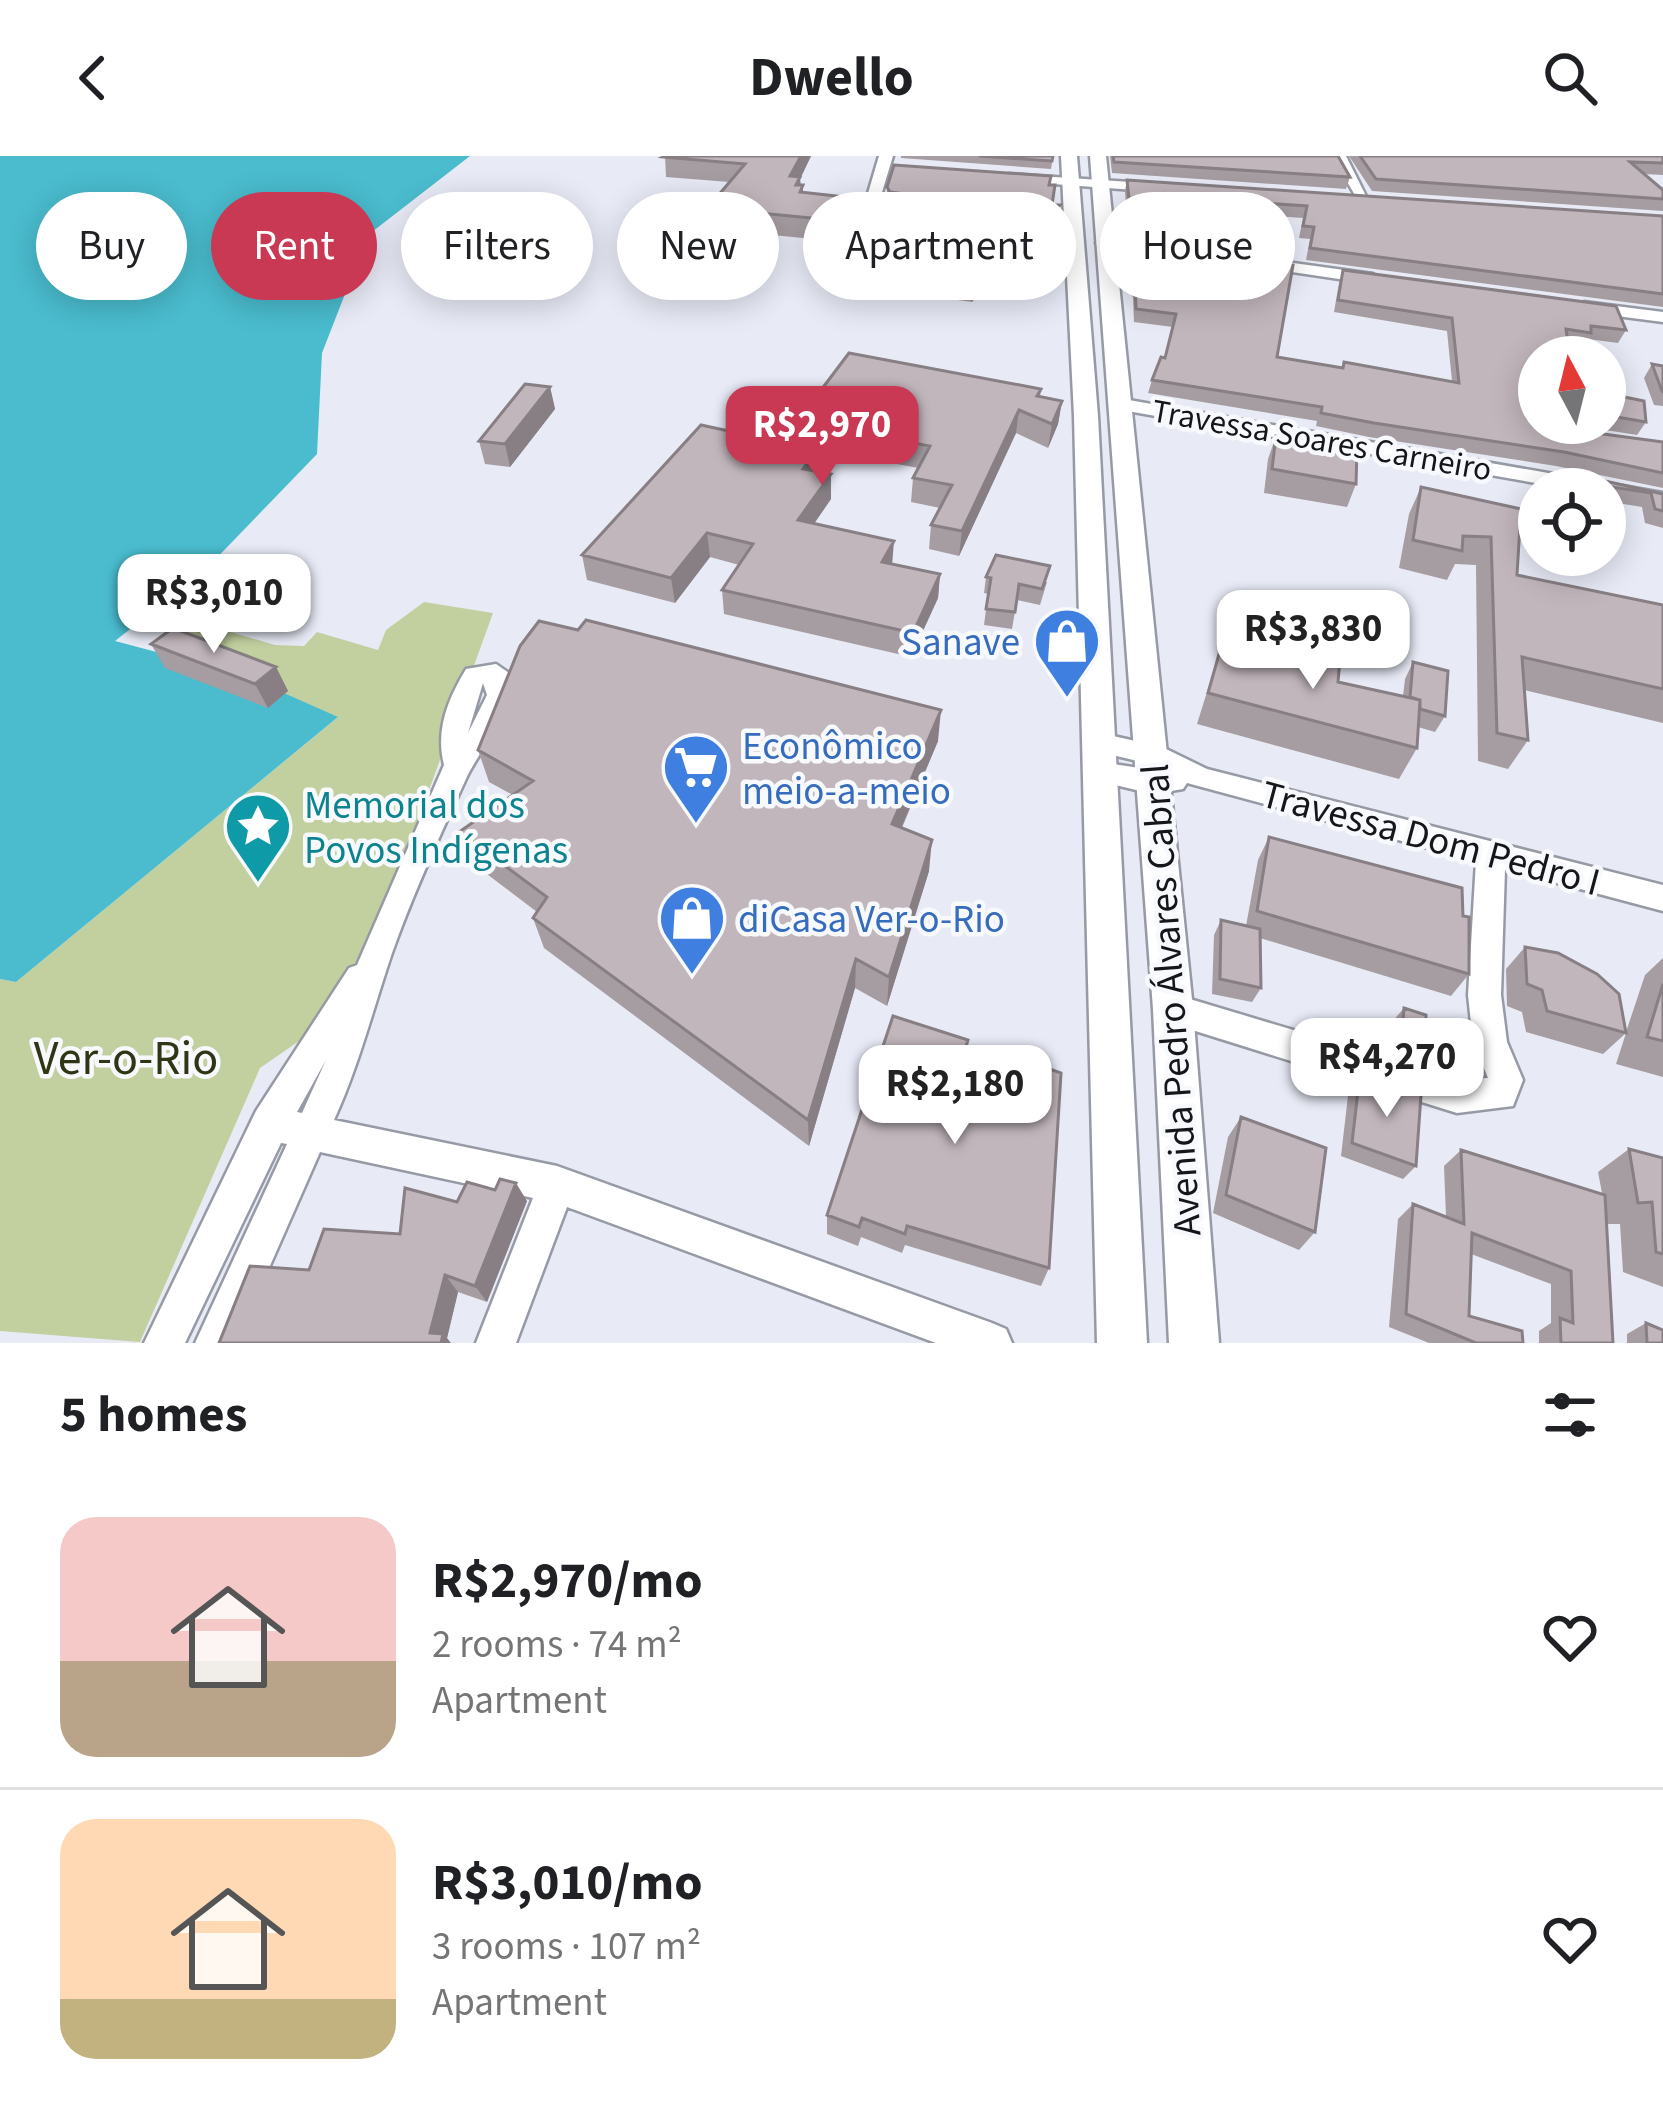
<!DOCTYPE html>
<meta charset="utf-8">
<style>
:root{--surface:#fff;--page:#f6f6f6;--text:#202124;--muted:#757577;--line:#e0e0e0;--accent:#c93954}
body{margin:0;font-family:"Source Sans 3",sans-serif;background:var(--page);color:var(--text);height:100vh;display:flex;flex-direction:column;font-size:45px;white-space:nowrap}
*{box-sizing:border-box;margin:0}
p{font-size:39px;color:var(--muted)}
.icon{flex:none;width:66px;height:66px;fill:none;stroke:currentColor;stroke-width:2;stroke-linecap:round;stroke-linejoin:round}
.map{position:relative;height:1187px;overflow:hidden}
.sheet{display:flex;flex-direction:column;background:var(--surface);flex:1}
.sheet>*{flex:none}
.banner{position:absolute;left:36px;top:36px;width:1593px;height:108px;display:flex;gap:24px}
.needle{width:78px;rotate:353deg}
.tools{position:absolute;left:1518px;top:180px;display:grid;gap:24px}
.tools a{display:grid;place-items:center;width:108px;height:108px;border-radius:50%;background:var(--surface);box-shadow:0 6px 30px #0003;font-size:60px}
.price{position:absolute;translate:-50% -102px;padding:0 27px;border-radius:24px;background:#fff;color:#222;font-size:39px;line-height:78px;filter:drop-shadow(0 3px 6px #0008)}
.price::after{content:'';position:absolute;left:50%;top:72px;width:36px;height:27px;margin-left:-18px;background:inherit;clip-path:polygon(0 0,100% 0,50% 100%)}
.price.active{background:var(--accent);color:#fff}
ul{padding:0;list-style:none}
li{display:flex;align-items:center;gap:36px;height:300px;padding:0 60px}
li+li{border-top:3px solid var(--line)}
li span{display:grid;place-items:center;flex:none;width:336px;height:240px;border-radius:36px;color:#555}
li>.icon{margin-inline-start:auto}
span .icon{width:144px;height:144px;fill:#fffc;stroke-width:1}
li b{font-size:51px}
h2{display:flex;justify-content:space-between;align-items:center;height:144px;padding:0 60px;font-size:51px}
.tag{padding:0 42px;border-radius:54px;background:var(--surface);box-shadow:0 6px 30px #0003;font-size:42px;line-height:108px}
.tag.active{background:var(--accent);color:#fff}
header{display:flex;justify-content:space-between;align-items:center;height:156px;padding:0 60px;background:var(--surface);font-size:54px;font-weight:700}
.map>svg:first-child{display:block}
</style>
<header><svg class="icon" aria-label="back" viewBox="0 0 24 24"><path d="M15 5l-7 7 7 7"/></svg>Dwello<svg class="icon" aria-label="search" viewBox="0 0 24 24"><circle cx="10" cy="10" r="6"/><path d="M15 15l6 6"/></svg></header>
<div class="map">
<svg width="1663" height="1187" viewBox="0 0 1663 1187">
<rect width="100%" height="100%" fill="#e8ebf6"/>
<path fill="#c2d0a0" d="M424 446 493 457 363 817 318 872 260 912 140 1186 0 1175V823L16 826 337 562 155 492 193 465 275 489 304 490 317 476 378 494 386 474Z"/>
<path fill="#4abcce" d="M0 0H470L368 79 322 197 317 298 205 414 115 485 243 519 338 561 16 826 0 823Z"/>
<g fill="none" stroke-linecap="round" stroke-linejoin="round">
<g stroke="#969aa4" stroke-width="5">
<path id="minor" d="M879 0H893L880 43 887 51 906 57V63L877 57 866 44Z
M1332 0H1346L1369 46H1359Z
M1009 18 1161 28 1168 32 1161 36 1014 25Z
M1104 82 1165 90 1173 95 1165 100 1099 90 1096 87Z
M1257 102 1373 118 1381 123 1373 128 1251 110 1249 107Z
M1584 146 1663 156V166L1578 155 1576 151Z
M1123 243 1663 337V349L1605 339V333H1570L1116 253 1114 249Z
M496 508 509 517C517 560 481 588 465 625 439 681 413 738 392 797 373 853 359 909 334 964L557 1010 992 1167 1006 1173 1012 1187H936L567 1051 516 1187H476L533 1042 320 996 236 1187H195L287 988 281 987 185 1187H144L256 955 349 812 357 809 444 609C435 574 448 543 466 513ZM483 527 487 539 468 577ZM326 904 302 957 297 956Z
M1100 577 1162 591 1207 613 1663 729V755L1505 713 1501 839 1507 886 1523 924 1513 950 1457 957 1173 868 1161 863 1156 853 1161 843 1173 838 1457 923 1488 922 1473 886 1468 839 1476 705 1187 627 1183 633 1153 638 1090 623 1086 616 1090 609 1100 606 1166 616 1146 607 1091 594 1087 587 1091 580Z"/>
</g>
<g stroke="#969aa4" stroke-width="5">
<path id="major" d="M1061 0H1077L1098 260 1147 1187H1097L1074 260Z
M1090 0H1106L1193 853 1219 1187H1169L1153 853Z"/>
</g>
<use href="#minor" fill="#fff" fill-rule="evenodd"/>
<use href="#major" fill="#fff" fill-rule="evenodd"/>
</g>
<path fill="#a69da2" d="M665 0H811L800 23 803 36 890 46 887 41V31L1049 29 1052 49 1058 60 1053 68 1046 67 1053 69 1050 90 1030 121 994 118 972 146 943 142V133L900 127 893 139 868 135 870 112 854 109V87L720 74 711 70 710 49 729 26 666 21Z
M901 0H1053L1051 13 901 2Z
M1110 0H1338L1350 21 1346 33 1112 17Z
M1349 0H1663V19L1644 18 1663 34V55L1372 35Z
M1127 24 1663 60V151L1306 104 1310 83 1299 82 1303 62 1259 59 1250 97 1138 82 1142 65 1127 64 1125 35Z
M1126 108 1277 201 1342 212 1344 206 1452 225 1447 175 1334 156 1339 127 1343 114 1626 174 1618 187 1588 183 1584 190 1568 187 1548 268 1551 271 1663 286V332L1556 310 1369 281 1316 270 1317 265 1148 237 1152 224 1165 202 1173 171 1134 166 1133 142 1124 120Z
M1652 208 1663 210V250L1654 249 1644 222Z
M550 231 555 253 510 311 485 308 479 285Z
M1041 233 1040 241 1062 245 1058 268 1048 292 1016 277 959 400 929 393 931 369 940 352 911 346 913 322 918 312 833 296 818 316 831 318V343L814 368 892 408 940 418 938 442 911 501 724 458 722 434 739 409 710 401 675 447 587 424 582 399 738 277 809 250Z
M1605 237 1646 266 1637 279 1561 267H1605Z
M1276 280 1356 328 1347 351 1264 337 1268 303Z
M1596 323 1663 338V372L1645 367 1642 351 1605 345V333H1591Z
M1421 331 1521 353 1517 419 1663 449V567L1524 534 1528 584 1508 613 1478 605 1476 409 1455 408 1447 424 1399 412 1409 358Z
M986 421 1047 426 1040 449 1017 444 1012 473 984 469 988 438 984 437Z
M151 488 276 511 288 535 268 552 165 512Z
M1221 491 1338 526 1403 540 1405 523 1413 506 1445 560 1435 576 1418 571 1417 592 1399 623 1197 568Z
M938 585 902 672 929 715 887 850 855 832 809 990 544 792 533 762 537 756 471 706 459 676 513 639 489 626 478 594Z
M1269 681 1463 760 1469 818 1451 840 1260 782 1261 832 1252 846 1212 838 1214 779 1221 764 1246 770 1258 704Z
M1525 791 1626 876 1645 819 1663 802V921L1616 908 1626 877 1603 898 1526 876 1522 856 1507 850 1506 813Z
M1404 852 1425 885 1413 899 1390 891 1392 866Z
M1452 868 1474 901 1461 915 1441 908 1440 882Z
M968 884 962 914 1049 1112 1041 1130 905 1089 902 1097 861 1081 858 1090 827 1078V1059Z
M1360 917 1416 1010 1403 1023 1341 1000 1349 931Z
M1241 961 1315 1076 1299 1094 1213 1057 1228 981Z
M1629 993 1663 1002V1131L1623 1116 1620 1068H1607L1613 1187H1539V1175L1551 1167V1128L1471 1098 1469 1160 1523 1187H1429L1389 1171 1398 1063 1413 1048 1446 1061 1444 1010 1461 994 1602 1037 1598 1016Z
M527 1045 487 1146 458 1136 447 1182 309 1114 400 1078Z
M1646 1167 1663 1187H1627V1178Z"/>
<path fill="#877f84" d="M801 0H811L800 23V35L803 29V50L790 20Z
M1046 63 1043 84 1053 69 1050 90 1030 121 1033 99Z
M997 96 994 118 972 146 975 123Z
M901 106 900 127 893 139 894 117Z
M550 231 555 253 510 311 505 288Z
M1062 245 1058 268 1048 292 1052 268Z
M1019 254 1016 277 959 400 962 375Z
M833 272V296L804 337 803 313Z
M831 318V343L799 389 798 364Z
M707 377 710 401 675 447 671 422Z
M894 385 892 410 882 406Z
M940 418 938 442 911 501 913 477Z
M276 511 288 535 268 552 255 528Z
M941 554 938 585 890 698 892 668Z
M932 684 929 715 887 850 889 821Z
M856 803 855 832 809 990 808 964Z
M516 1027 527 1045 487 1146 475 1130Z
M445 1119 458 1136 447 1182 451 1187H439L430 1177Z"/>
<path fill="#c1b6bc" stroke="#877f84" stroke-width="3" d="M665 0H801L790 20 800 21 796 29H803L800 36 1046 63 1043 68 1053 69 1033 99 997 96 975 123 944 119 949 111 901 106 894 117 869 113 884 92 854 88 863 77 858 76 863 67 719 53 710 49 745 8 663 1Z
M979 0H1053L1052 5Z
M1113 0H1338L1350 21 1114 6Z
M1360 0H1663V7L1630 6 1663 34V43L1376 23Z
M894 9 1051 20 1049 29H1055L1052 49H1060L1054 58 890 36 887 31Z
M1127 24 1663 60V138L1310 92 1314 71 1303 70 1307 50 1262 47 1253 85 1140 70 1148 53 1130 52Z
M1132 87 1293 109 1277 201 1343 212 1344 206 1459 227 1452 162 1338 144 1343 114 1616 150 1626 174 1591 170V177L1566 173 1570 201H1539V267H1547L1551 271 1663 286V317L1564 296 1374 267 1321 257 1322 251 1152 224 1161 201 1165 202 1176 158 1136 153 1135 129 1126 108Z
M849 197 1041 233 1037 240 1062 245 1052 268 1019 254 962 375 931 369 952 329 913 322 930 290 833 272 803 313 831 318 798 364 894 385 882 406 940 418 913 477 722 434 753 388 707 377 671 422 582 399 701 269 738 277 768 242 809 250Z
M1652 208 1663 210V236L1662 235Z
M525 228 550 231 505 288 479 285Z
M1605 237 1644 245 1646 266 1605 259Z
M1276 280 1357 294 1356 328 1272 313Z
M1596 323 1663 338V355L1655 353 1651 337 1599 329Z
M1421 331 1521 353 1517 419 1663 449V533L1522 501 1528 584 1497 577 1491 381 1463 380 1462 395 1413 384Z
M996 399 1050 410 1042 433 1019 428 1015 456 986 453 991 422 986 421Z
M586 464 941 554 892 668 932 684 889 821 856 803 808 964 533 762 547 741 459 676 533 625 478 594 520 490 539 465 578 474Z
M173 472 276 511 255 528 151 488Z
M1276 488 1340 503 1338 526 1420 544 1417 592 1208 537 1221 491 1247 497Z
M1413 506 1448 515 1445 560 1420 553V544L1410 541Z
M1269 681 1462 732 1463 760 1469 761V818L1257 755Z
M1221 764 1260 773 1261 832 1220 823Z
M1525 791 1558 797 1597 818 1619 838 1626 877 1547 855 1542 834 1527 828Z
M1663 828V885L1647 881Z
M1404 852 1426 859 1425 885 1402 877Z
M893 860 968 884 959 915 1017 901 1061 917 1049 1112 907 1070 905 1078 862 1062 859 1071 827 1059Z
M1452 868 1475 875 1474 901 1453 894Z
M1360 917 1421 939 1416 1010 1352 987Z
M1241 961 1326 992 1315 1076 1226 1039Z
M1629 993 1663 1002V1098L1656 1096 1652 1046 1638 1047Z
M1461 994 1605 1039 1613 1187H1561L1560 1162 1573 1167 1571 1115 1472 1077 1469 1160 1522 1175 1523 1187H1476L1406 1158 1413 1048 1464 1068Z
M500 1023 516 1027 475 1130 445 1119 430 1177 443 1178 441 1187H219L250 1110 309 1114 324 1073 400 1078 405 1032 457 1046 467 1026 495 1034Z
M1646 1167 1663 1174V1187H1647Z"/>
<defs>
<g id="shop-pin" transform="scale(3.45)"><path d="M0 17L-7.5 6A9.5 9.5 0 1 1 7.5 6Z" fill="#3f7fe0" stroke="#f7f9fd"/><path d="M-5-2.5h2.3a2.7 3.5 0 0 1 5.4 0H5L5.5 6h-11ZM-1.5-2.5h3a1.5 2.3 0 0 0-3 0Z" fill="#fff"/></g>
<g id="supermarket-pin" transform="scale(3.45)"><path d="M0 17L-7.5 6A9.5 9.5 0 1 1 7.5 6Z" fill="#3f7fe0" stroke="#f7f9fd"/><path d="M-6-5.5h2.5l.6 2H6L4.5 2H-2.5L-4.4-4H-6ZM-1.5 3.2a1.3 1.3 0 1 0 .1 0ZM3 3.2a1.3 1.3 0 1 0 .1 0Z" fill="#fff"/></g>
<g id="sight-pin" transform="scale(3.45)"><path d="M0 17L-7.5 6A9.5 9.5 0 1 1 7.5 6Z" fill="#0f9aa8" stroke="#f7f9fd"/><path d="M0-6L1.8-2.2L6-1.7L2.9 1.2L3.7 5.4L0 3.3L-3.7 5.4L-2.9 1.2L-6-1.7L-1.8-2.2Z" fill="#fff"/></g>
</defs>
<g fill-rule="evenodd">
<use href="#shop-pin" x="1067" y="485"/>
<use href="#supermarket-pin" x="696" y="611"/>
<use href="#sight-pin" x="258" y="670"/>
<use href="#shop-pin" x="692" y="762"/>
</g>
<g text-anchor="middle" stroke-width="9" stroke-linejoin="round" paint-order="stroke">
<g font-size="33" fill="#15161a" stroke="#f7f9fd">
<text transform="translate(1322 283) rotate(10)" y="12">Travessa Soares Carneiro</text>
</g>
<g font-size="39" fill="#366cbe" stroke="#f7f9fd" text-anchor="start">
<text x="1020" y="499" text-anchor="end">Sanave</text>
<text x="742" y="603">Econômico<tspan x="742" dy="45">meio-a-meio</tspan></text>
<text x="738" y="776">diCasa Ver-o-Rio</text>
</g>
<g font-size="39" fill="#0d838f" stroke="#f7f9fd" text-anchor="start">
<text x="304" y="662">Memorial dos<tspan x="304" dy="45">Povos Indígenas</tspan></text>
</g>
<g font-size="39" fill="#15161a" stroke="#f7f9fd">
<text transform="translate(1431 681) rotate(15)" y="14">Travessa Dom Pedro I</text>
<text transform="translate(1170 844) rotate(-94)" y="14">Avenida Pedro Álvares Cabral</text>
</g>
<g font-size="48" fill="#2e3615" stroke="#f7f9fd">
<text x="126" y="918">Ver-o-Rio</text>
</g>
</g>
</svg>
<div class="tools">
<a><svg class="needle" viewBox="-14 -14 28 28"><path d="M0-13l5 13h-10z" fill="#e53935"/><path d="M0 13l5-13h-10z" fill="#757577"/></svg></a>
<a><svg class="icon" aria-label="locate" viewBox="0 0 24 24"><circle cx="12" cy="12" r="6"/><path d="M12 2v4M12 18v4M2 12h4M18 12h4"/></svg></a>
</div>
<b class="price active" style="left:822px;top:332px">R$2,970</b>
<b class="price" style="left:214px;top:500px">R$3,010</b>
<b class="price" style="left:1313px;top:536px">R$3,830</b>
<b class="price" style="left:1387px;top:964px">R$4,270</b>
<b class="price" style="left:955px;top:991px">R$2,180</b>
<div class="banner">
<a class="tag">Buy</a>
<a class="tag active">Rent</a>
<a class="tag">Filters</a>
<a class="tag">New</a>
<a class="tag">Apartment</a>
<a class="tag">House</a>
</div>
</div>
<section class="sheet">
<h2>5 homes<svg class="icon" aria-label="filters" viewBox="0 0 24 24"><path d="M4 7h16M4 17h16"/><circle cx="9" cy="7" r="2"/><circle cx="15" cy="17" r="2"/></svg></h2>
<ul>
<li><span style="background:linear-gradient(#f6c9c9 60%,#b9a48a 0)"><svg class="icon" aria-label="home" viewBox="0 0 24 24"><path d="M3 11l9-7 9 7M6 9v11h12V9"/></svg></span><div><b>R$2,970/mo</b><p>2 rooms · 74 m²</p><p>Apartment</p></div><svg class="icon" aria-label="heart" viewBox="0 0 24 24"><path d="M12 20l-8-8c-3-5 5-10 8-4 3-6 11-1 8 4z"/></svg></li>
<li><span style="background:linear-gradient(#ffd9b3 75%,#c2b280 0)"><svg class="icon" aria-label="home" viewBox="0 0 24 24"><path d="M3 11l9-7 9 7M6 9v11h12V9"/></svg></span><div><b>R$3,010/mo</b><p>3 rooms · 107 m²</p><p>Apartment</p></div><svg class="icon" aria-label="heart" viewBox="0 0 24 24"><path d="M12 20l-8-8c-3-5 5-10 8-4 3-6 11-1 8 4z"/></svg></li>
</ul>
</section>
